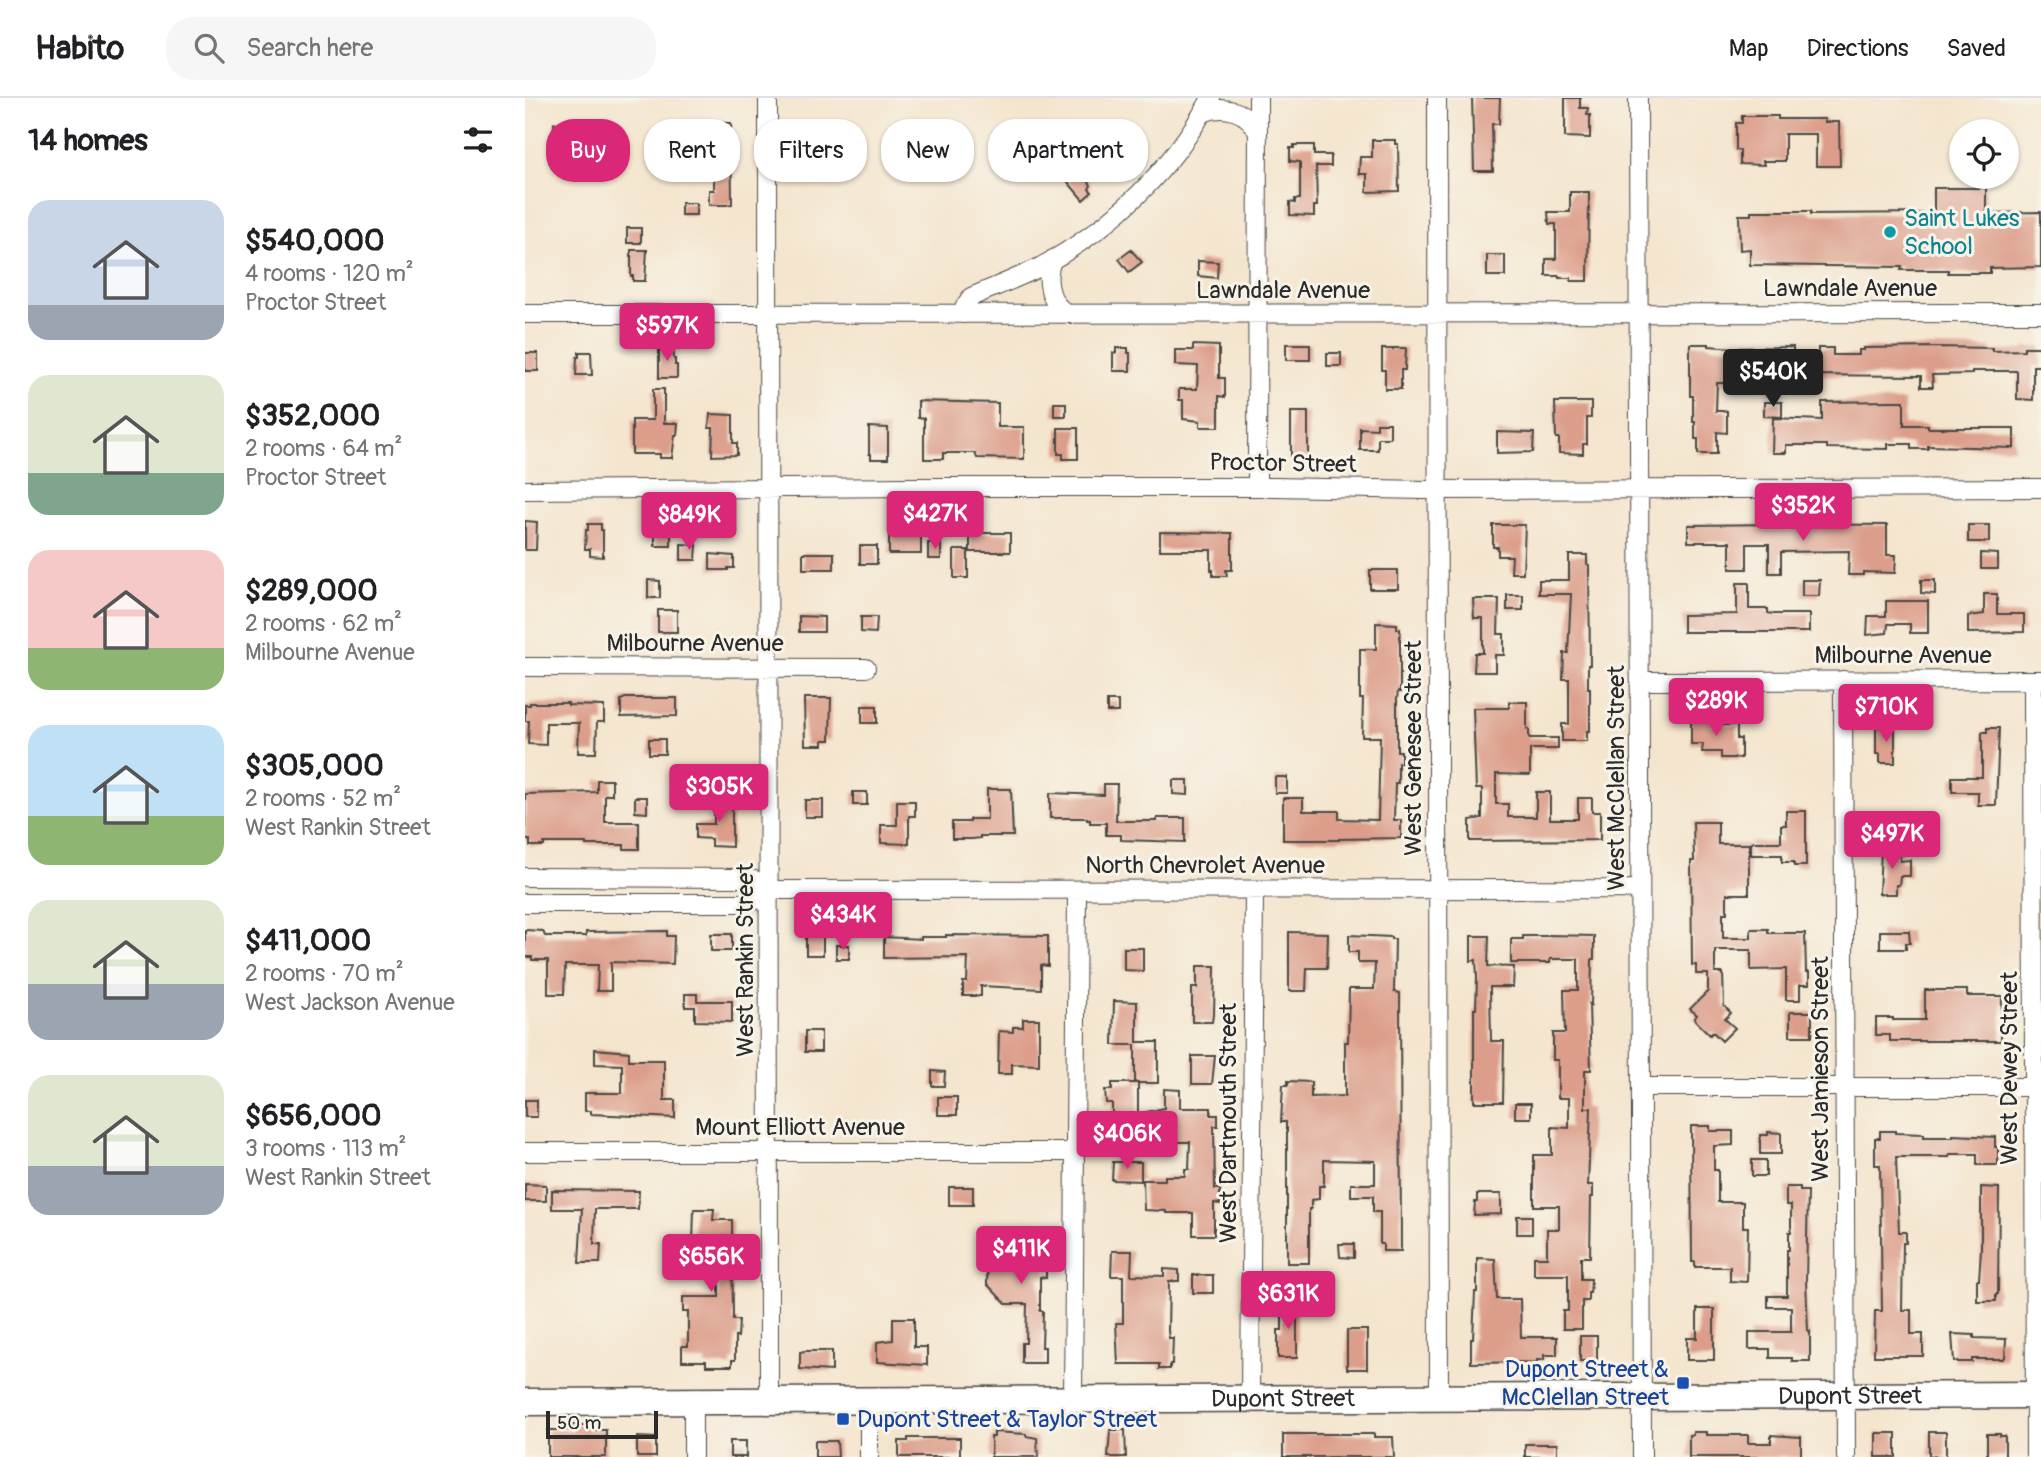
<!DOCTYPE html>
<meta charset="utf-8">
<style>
:root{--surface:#fff;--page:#f6f6f6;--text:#202124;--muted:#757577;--line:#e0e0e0;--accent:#db2777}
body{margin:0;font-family:Pangolin,sans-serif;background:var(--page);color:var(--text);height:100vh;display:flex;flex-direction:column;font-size:26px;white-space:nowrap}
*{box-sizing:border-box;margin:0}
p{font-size:23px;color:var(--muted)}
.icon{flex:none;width:38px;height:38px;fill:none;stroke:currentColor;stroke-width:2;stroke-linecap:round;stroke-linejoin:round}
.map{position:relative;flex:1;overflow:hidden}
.details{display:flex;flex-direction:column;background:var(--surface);width:525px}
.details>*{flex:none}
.banner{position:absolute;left:21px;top:21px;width:665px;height:63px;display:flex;gap:14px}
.buttons{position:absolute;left:1424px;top:21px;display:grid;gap:14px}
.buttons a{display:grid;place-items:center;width:70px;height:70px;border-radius:50%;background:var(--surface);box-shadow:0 2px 5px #0004;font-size:35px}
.scale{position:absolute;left:21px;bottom:18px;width:112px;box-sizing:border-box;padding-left:7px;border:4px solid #2b2b2b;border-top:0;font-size:19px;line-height:24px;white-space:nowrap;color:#2b2b2b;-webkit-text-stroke:5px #f7f3e8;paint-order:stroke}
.price{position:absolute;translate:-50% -60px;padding:0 16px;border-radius:7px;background:var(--accent);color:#fff;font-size:23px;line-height:46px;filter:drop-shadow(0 2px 4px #0008)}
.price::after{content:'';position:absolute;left:50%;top:42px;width:21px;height:16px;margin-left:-10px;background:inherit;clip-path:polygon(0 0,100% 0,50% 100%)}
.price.on{background:#222;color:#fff}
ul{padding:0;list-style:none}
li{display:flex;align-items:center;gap:21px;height:175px;padding:0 28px}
li span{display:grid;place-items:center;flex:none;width:196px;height:140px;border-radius:21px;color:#555}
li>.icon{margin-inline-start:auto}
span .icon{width:84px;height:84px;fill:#fffc;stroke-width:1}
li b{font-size:30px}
h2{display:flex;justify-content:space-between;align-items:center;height:84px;padding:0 28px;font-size:30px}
.tag{padding:0 24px;border-radius:28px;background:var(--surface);box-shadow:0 2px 5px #0004;font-size:24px;line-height:63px}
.tag.on{background:var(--accent);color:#fff}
header{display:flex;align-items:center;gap:42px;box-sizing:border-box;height:98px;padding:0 35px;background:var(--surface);border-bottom:2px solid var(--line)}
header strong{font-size:33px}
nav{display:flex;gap:38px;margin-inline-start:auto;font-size:24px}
.search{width:490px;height:63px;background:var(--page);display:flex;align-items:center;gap:18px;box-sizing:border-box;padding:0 24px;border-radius:28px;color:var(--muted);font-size:26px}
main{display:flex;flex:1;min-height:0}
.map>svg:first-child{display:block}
</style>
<header>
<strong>Habito</strong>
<div class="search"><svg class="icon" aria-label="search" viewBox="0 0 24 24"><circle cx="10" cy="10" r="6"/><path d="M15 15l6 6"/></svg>Search here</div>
<nav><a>Map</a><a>Directions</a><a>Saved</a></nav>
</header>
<main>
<section class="details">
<h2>14 homes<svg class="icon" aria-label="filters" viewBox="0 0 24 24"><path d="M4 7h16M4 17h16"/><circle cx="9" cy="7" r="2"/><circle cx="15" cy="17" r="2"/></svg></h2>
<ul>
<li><span style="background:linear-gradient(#c9d6e8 75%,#9aa5b1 0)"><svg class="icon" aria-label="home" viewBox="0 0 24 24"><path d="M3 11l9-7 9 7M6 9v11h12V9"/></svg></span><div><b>$540,000</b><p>4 rooms · 120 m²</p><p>Proctor Street</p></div></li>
<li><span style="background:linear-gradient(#dfe7d0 70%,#7fa58c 0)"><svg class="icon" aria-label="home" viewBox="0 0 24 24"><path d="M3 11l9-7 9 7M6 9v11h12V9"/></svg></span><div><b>$352,000</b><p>2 rooms · 64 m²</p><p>Proctor Street</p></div></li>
<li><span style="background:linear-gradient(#f6c9c9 70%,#8fb573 0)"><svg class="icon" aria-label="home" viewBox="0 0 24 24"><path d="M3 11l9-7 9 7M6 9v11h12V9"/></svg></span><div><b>$289,000</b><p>2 rooms · 62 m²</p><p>Milbourne Avenue</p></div></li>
<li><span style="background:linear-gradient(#bfe0f5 65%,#8fb573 0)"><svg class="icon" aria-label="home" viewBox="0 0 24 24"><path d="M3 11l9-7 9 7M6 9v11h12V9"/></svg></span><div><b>$305,000</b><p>2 rooms · 52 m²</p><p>West Rankin Street</p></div></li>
<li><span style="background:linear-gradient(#dfe7d0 60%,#9aa5b1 0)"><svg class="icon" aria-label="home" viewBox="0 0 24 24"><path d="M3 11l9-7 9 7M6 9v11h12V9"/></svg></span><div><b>$411,000</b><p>2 rooms · 70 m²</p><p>West Jackson Avenue</p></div></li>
<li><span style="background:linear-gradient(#dfe7d0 65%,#9aa5b1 0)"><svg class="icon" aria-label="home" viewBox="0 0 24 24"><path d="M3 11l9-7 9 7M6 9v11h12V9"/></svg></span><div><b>$656,000</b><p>3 rooms · 113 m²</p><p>West Rankin Street</p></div></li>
</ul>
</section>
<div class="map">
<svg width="1516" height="1359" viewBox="0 0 1516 1359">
<rect width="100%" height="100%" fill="#f7f3e8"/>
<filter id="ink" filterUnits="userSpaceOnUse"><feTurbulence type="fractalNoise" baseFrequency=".0143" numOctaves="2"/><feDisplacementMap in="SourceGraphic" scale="14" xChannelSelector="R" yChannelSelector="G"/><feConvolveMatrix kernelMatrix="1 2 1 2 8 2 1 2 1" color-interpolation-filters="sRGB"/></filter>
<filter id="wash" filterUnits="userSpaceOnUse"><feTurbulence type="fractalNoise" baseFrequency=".00686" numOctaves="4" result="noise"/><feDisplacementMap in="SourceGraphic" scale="28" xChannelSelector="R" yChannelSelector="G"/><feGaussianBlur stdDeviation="1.57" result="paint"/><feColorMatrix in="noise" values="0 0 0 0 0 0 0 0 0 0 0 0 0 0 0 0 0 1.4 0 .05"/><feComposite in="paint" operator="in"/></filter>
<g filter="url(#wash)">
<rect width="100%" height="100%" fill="#f4e5ce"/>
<g id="blocks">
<path fill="#dc9e8a" d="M947 0H975L974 26H967L968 73H949Z
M1040 0H1055V10H1063L1062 17H1065V40L1040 39Z
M1217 18H1253V21H1300V24H1314L1315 68H1291V36H1260V63H1238L1239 67 1215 66V52H1211V25H1217Z
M29 25H47V30H49V46L29 44Z
M190 25H206L207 106 202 107H184V92H189Z
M847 42H870V46H873L874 93 842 94V76H834L835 59H847Z
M769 47H789V57H806V68H791L792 108H789V118L765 117V104L770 105V101H775V64L765 63V50H769Z
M523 48 540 69 529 78 519 66 523 63Z
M545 68 552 77 556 74 566 87 564 91 567 94 558 102 543 84 544 83 537 74Z
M1409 90H1461V115L1516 114V169L1465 170V175H1423V172H1376L1377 169 1225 167V151L1215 152 1214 117H1226V113H1286V116L1409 115Z
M1045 94H1064L1063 183H1046V180H1034V178H1021V161H1031V126H1024L1023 114H1045Z
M156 105H171V117H156Z
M102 130H116V145H102Z
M106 152H122L120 183H108V178H106Z
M606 152 617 164 604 174 594 161Z
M962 157H980V178H962Z
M673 163 693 164 692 180 673 178Z
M761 246H785V262H761Z
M1165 246H1184V248L1210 250 1268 249V268H1251V278H1207V285H1192L1191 313H1202V335L1192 334V356H1173V341H1170V324H1168V298H1165Z
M135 247H148L149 261H150V267H152V280H134V252H135Z
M668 247 694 248V280H700V299L694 298V329H675V323L658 321V302H654V291H672L673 268 650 267V252H668Z
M1410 249 1467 250V253L1499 252V249H1516V268H1508V302L1492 301V273H1447V276L1407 277 1408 289H1396V278L1273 277V257H1293V250H1308V257H1334V252H1339V250Z
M591 250H603V255H605V273H588V255H591Z
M868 250H881L880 272H876V291H860V272H857V251H868Z
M54 254H66L67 277H51L52 259H54Z
M0 255H13V273H0Z
M802 255H816V268H802Z
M128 291H139V325H153L152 337H150L147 360H135V356H107V322H128Z
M393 303 473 305V329H499V361L452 360 450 355H418V361H399V320H393Z
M1366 303H1379V327H1403V330H1489V350L1403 348V351H1386V346H1363V351L1302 350V347H1261V355H1247L1248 320 1297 322V304Z
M1030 304H1066V320H1062V346H1058V356L1034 355V340H1031Z
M1239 304H1257V319L1239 318Z
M529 305H541V318H529Z
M766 314H783V364L766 363Z
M185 316 208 317V345H212V357L187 358 188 330H184Z
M852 325H865V340H853V352H835V330L852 331Z
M344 329 363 330V361H346V356H344Z
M533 330H553V361H538V356H533Z
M972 334 1009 335 1008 354 972 355Z
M130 420 146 421V448H130Z
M0 423 12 424 11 452H0Z
M63 426H76V432H78V459L65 458V451H60L61 432H63Z
M1258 426 1362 427V457H1371L1370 475 1338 474V477H1323L1324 453 1256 454V475H1244V446H1222V471H1205V444H1163V427Z
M968 427H1000L998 475H986L987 458H973V449H968Z
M1443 427H1464V444H1443Z
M635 434 707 435V472H701L702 478H688V472H686V452H635Z
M379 435H396V456H364V437H379Z
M445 435H485V454H445Z
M403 445H416V461H403Z
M156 446 172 447 171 462H156Z
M335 448H352V466H335Z
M429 452H443V480H429Z
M278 455H309V471H278Z
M1456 455 1473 456V471H1456Z
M185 456 209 458V470H203V472H185Z
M1044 457H1062V466L1064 467 1065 567H1063V590H1065V633H1062V643H1037V626H1044V581H1038L1039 555H1043L1046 496H1014V482H1044Z
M845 472H873V491H845Z
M123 482 135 483V500H123Z
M1277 482H1295L1294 498H1277Z
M1396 482H1410V496L1396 495Z
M1212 485H1224V511H1243V515L1248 516H1284V534H1158V517L1212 516Z
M1459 496H1472V516H1499V534L1443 535V518L1459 516Z
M982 497H998V512H982Z
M948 501H974L973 536H979V557H970V574H949L950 555H958V520H949Z
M1361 503H1403V535H1385V526H1363L1362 535 1342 537 1343 518H1361Z
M133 512H152V534H133Z
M274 518 299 519V534H274Z
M336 519H352L351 535 336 534Z
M851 525 872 526V531H875V594L873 593 872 601V653H876V665H873V685H870L869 722H876V740L814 741V742H758V700H778V713H814V721L853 722 855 639H837L838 601H835V551H851Z
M100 600H152V618L96 619V602Z
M279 600H306L305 642H298V647H280Z
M582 603H593V614H582Z
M984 604H1002V631H1004V640H1033V651H1005V677L971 676V706H983V719H1011V694H1025V721H1053V700H1067V714H1075V742L945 743V722L957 720V691H951L948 610H984Z
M5 605H43V607L79 608V624H72L71 655H53L54 625H21V647L3 646 4 623H0V607H5Z
M337 608H352V625H337Z
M1166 621H1187V627H1212V641H1216V660H1196V654H1177L1178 646H1166Z
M1351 629H1370V665H1355V656H1351Z
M1462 630H1474L1471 707H1453V694H1427V679H1457V634H1462Z
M124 641H140V656H124Z
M750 679H762V695H750Z
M72 682H87V697H80V724H114V751H99V747H61V745H19V748H5V742H0V696L72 694Z
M648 682H663V697L648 696Z
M579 686H592L591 723H632V720H660V744L596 742V737H581V725H565V722H562V720H525V695L579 697Z
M462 691H486L488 738H455V740L447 741H427V724H445V721H462Z
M328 694H342V707H328Z
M189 697 207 698V749L186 748V741L171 740V726H189Z
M110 699H122V715L110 714Z
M280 702H298V719H280Z
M372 703H390V718H384V746L356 745V727H372Z
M1261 713H1281V768H1269V764H1257V757H1226V744H1256V727H1261Z
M1168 724H1193V746H1224V796H1202V815H1198V840H1226V831H1243V835H1280L1281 874H1284V887H1275V902H1261V871L1226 872V852H1190V875H1198L1199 908 1206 915 1200 921 1210 930 1197 943 1188 934 1185 937 1169 921 1172 917 1165 911 1183 893V876H1171V867H1167L1166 763H1169Z
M1356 752H1375V763L1385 762V778H1375L1374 787H1371V796H1354Z
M0 832 18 833 20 838H61V834L142 833V838H149L148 866 86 864V893H72L73 867H40L39 896H23V862H7V859H0Z
M1355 833H1384L1385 845H1381V851H1355Z
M764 834 803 835 802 870H782L781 893H764Z
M281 835H298V857H281Z
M186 836H207V853H186Z
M421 837 523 838V868L516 867V891L456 888V898H438V884H442L443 859 359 860V839L396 841V839H421Z
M824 837 866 839V841H870L869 894 875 895 876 1153H858V1146H855V1114H848V1098H826V1086H850V1063L799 1062V1088H794V1101L786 1102V1111H784V1165H762V1030H761V1024H756L758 987H763V983L786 984V999L820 998V944H823L824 891H849L850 865H833V854H824Z
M1024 837 1069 838V861H1067L1066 907 1064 906 1066 972H1060V1010H1066L1063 1087H1068V1099H1066L1065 1159H1056V1181H1066L1065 1195H1063V1203H1057V1231H1038V1213H1043V1177H1009V1159H1022V1131H1034V1108H1009V1057H1027V1029L1044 1030V1000H1033V962H1028V935H1040L1039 892H1053V861H1025V865H986V841H998V838H1024Z
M946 838H964L963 868 989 869 988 889H965L966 943H979L978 1004H949V911H951L952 879 951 862 946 863Z
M311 847H324V861H311Z
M599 850H618V873L599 872Z
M672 868H690L689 917H688L687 924H667V890H672Z
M1400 892H1442V898H1477L1476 943H1365V937H1351V920H1368V922H1400Z
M160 896H172V903H207V924L170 923V909H160Z
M589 903 612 904V944H633V985H610V947H588Z
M1265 914H1287V938H1265Z
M498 921H514V967L487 966V976H473L474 933 488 934V929H498Z
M280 933H296V954H280Z
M70 951 104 954V962H139V1002H150V1020L66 1016V1013H60V995H97V967L70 966Z
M667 958H690L687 986H667Z
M407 973 420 974 419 988H407Z
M587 985H613V1016L639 1010V991L655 992V1010H686V1017H693V1028H689L690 1091H695V1106L689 1105V1137H668V1115H641V1113L619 1112 618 1082H640V1078H660V1071H664L665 1044H641V1035H638V1031L625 1033 624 1030H590V1023H587V1005H581L580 992H587Z
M413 999H432V1017H413Z
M0 1002H12V1019H0Z
M990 1005H1006V1020H990Z
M1166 1028H1185V1033H1208V1047L1189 1048V1072H1193V1104H1218V1129H1223L1222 1184 1205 1183V1169H1170V1164H1167Z
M1355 1033H1370V1035L1399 1036V1039H1428V1037L1470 1039V1049H1473V1067H1452V1056H1425L1424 1059H1371L1374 1134H1381V1145H1378L1377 1212H1386V1236H1398V1258H1349L1350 1213H1357L1355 1067H1350V1040H1355Z
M1243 1034 1256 1035V1056H1235V1037H1243Z
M1227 1062H1241V1078H1227Z
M588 1064H616V1083L587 1082Z
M0 1086 21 1087V1103H0Z
M424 1089H448V1107H424Z
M1261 1089H1275V1093H1283L1281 1182 1283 1233H1285V1263H1267V1260H1245V1251H1224V1234H1266V1209H1243V1198H1262V1152H1264V1134H1266V1107H1261Z
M1456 1089 1474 1090 1473 1196H1471V1203H1452V1182H1454L1456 1151Z
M27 1092 114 1093 113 1111H70L69 1146H76L75 1165H54L57 1111H27Z
M952 1096H976V1116L949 1117 950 1104H952Z
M169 1111H189L188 1122H207L208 1222H214L213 1239H210V1262H207V1268H181V1263H157V1248H163V1214H158V1199H194V1173L179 1172V1166H156V1146H168Z
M992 1118H1007V1136H992Z
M491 1134H513V1140H516L517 1167 521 1166V1180L515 1179V1213H518L517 1249H520V1265H497V1245H501L502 1206H481L462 1186 463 1147H490Z
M814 1146H829V1160L815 1159Z
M587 1153H607L606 1177 639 1178V1171L654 1172V1183H644L643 1233 644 1240H648L647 1266H645V1271H634V1266H593L591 1225H598V1178H586Z
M952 1160 970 1161 972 1201H995L996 1239H1032V1257H1019V1262H1012V1264L946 1265V1241H948L950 1194H952Z
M668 1177H688V1195H668Z
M757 1202H772V1260H753V1232H757Z
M1172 1211H1189V1262H1162V1240H1172Z
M368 1220H389V1249H402V1267L352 1264V1244L368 1242Z
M822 1232H842V1271H822Z
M1427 1236 1449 1237V1240L1481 1241 1480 1259 1478 1261H1447V1264H1429Z
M1055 1238H1072V1263H1055Z
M280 1253H307V1273L275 1271V1254Z
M47 1327H62V1332H81V1359H23V1332H47Z
M585 1332H600L601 1359H583Z
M469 1334 501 1336V1338L512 1340 513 1359H466V1339H469Z
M1168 1334H1181V1337H1223V1345H1246V1337L1276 1339V1359H1164V1337H1168Z
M1404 1334H1421V1359L1404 1358Z
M1351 1335H1371V1359H1351Z
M758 1336H849V1339H868L869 1359H758Z
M1462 1336H1475V1338H1480V1359H1462Z
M112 1339 131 1340V1359H112Z
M383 1340H435V1359H374V1343H383Z
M205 1343H221V1359H205Z
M290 1343H312L313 1359H290Z
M1000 1346H1032V1359H1000Z"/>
</g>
</g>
<g filter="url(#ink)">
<use href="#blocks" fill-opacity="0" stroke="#494743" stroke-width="2"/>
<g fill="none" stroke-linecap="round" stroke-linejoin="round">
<g stroke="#494743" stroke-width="20">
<path id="street" d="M243 0 244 1304
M912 0 914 1300
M1113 0 1117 1359
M678 15C699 6 724 13 733 35
M528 161C519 179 524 208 544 216
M0 216 1516 215
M439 216 440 208 446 199C469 189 493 180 515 169 587 130 647 72 686 0
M732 389 733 0
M0 392 389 389H749L900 392 1516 390
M0 569 341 570
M1318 582 1321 1359
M1508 582 1510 1359
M1115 583 1516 582
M0 779 219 780 230 782 244 792 1115 791
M0 805H219L235 801 244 792
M1116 989H1516
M0 1054H550
M725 1301 729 792
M548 1302 552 792
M344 1303V1359
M168 1359V1304"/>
</g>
<g stroke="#494743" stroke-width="29">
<g id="secondary">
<path id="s1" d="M0 1304 1516 1297"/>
</g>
</g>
<use href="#street" stroke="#fff" stroke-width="18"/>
<use href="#secondary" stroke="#fff" stroke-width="26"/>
</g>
</g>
<circle fill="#0f9aa8" stroke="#f7f3e8" stroke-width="2.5" cx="1365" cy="134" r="7"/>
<g fill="#1a4fb4" stroke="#f7f3e8" stroke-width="2.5">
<rect x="1151" y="1278" width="14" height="14" rx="3.5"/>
<rect x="311" y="1314" width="14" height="14" rx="3.5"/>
</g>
<g text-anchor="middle" stroke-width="6" stroke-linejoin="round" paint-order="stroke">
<g font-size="24" fill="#0d838f" stroke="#f7f3e8" text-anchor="start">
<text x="1379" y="128">Saint Lukes<tspan x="1379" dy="28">School</tspan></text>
</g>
<g font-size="24" fill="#2b2b2b" stroke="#f7f3e8">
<text x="1325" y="198">Lawndale Avenue</text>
<text x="758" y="200">Lawndale Avenue</text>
<text transform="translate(758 365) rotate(1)" y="8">Proctor Street</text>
<text x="170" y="553">Milbourne Avenue</text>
<text x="1378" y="565">Milbourne Avenue</text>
<text transform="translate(888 650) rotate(-90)" y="8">West Genesee Street</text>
<text transform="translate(1091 680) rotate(-90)" y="8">West McClellan Street</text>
<text x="680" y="775">North Chevrolet Avenue</text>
<text transform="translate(220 862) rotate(-90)" y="8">West Rankin Street</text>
<text transform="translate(1484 970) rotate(-90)" y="8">West Dewey Street</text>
<text transform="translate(1295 971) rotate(-90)" y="8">West Jamieson Street</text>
<text transform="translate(703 1025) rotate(-90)" y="8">West Dartmouth Street</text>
<text x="275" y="1037">Mount Elliott Avenue</text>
<text dy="8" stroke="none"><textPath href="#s1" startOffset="1325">Dupont Street</textPath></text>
<text dy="8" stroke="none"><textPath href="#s1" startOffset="758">Dupont Street</textPath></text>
</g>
<g font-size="24" fill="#164399" stroke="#f7f3e8" text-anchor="end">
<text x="1144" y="1279">Dupont Street &amp;<tspan x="1144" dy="28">McClellan Street</tspan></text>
<text x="332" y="1329" text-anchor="start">Dupont Street &amp; Taylor Street</text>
</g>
</g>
</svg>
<div class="buttons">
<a><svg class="icon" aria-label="locate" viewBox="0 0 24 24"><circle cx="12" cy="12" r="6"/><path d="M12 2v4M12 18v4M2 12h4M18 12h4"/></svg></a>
</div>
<div class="scale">50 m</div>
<b class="price" style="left:142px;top:265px">$597K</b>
<b class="price on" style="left:1248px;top:311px">$540K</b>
<b class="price" style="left:1278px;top:445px">$352K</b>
<b class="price" style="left:410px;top:453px">$427K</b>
<b class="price" style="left:164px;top:454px">$849K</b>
<b class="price" style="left:1191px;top:640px">$289K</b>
<b class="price" style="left:1361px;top:646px">$710K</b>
<b class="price" style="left:194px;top:726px">$305K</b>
<b class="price" style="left:1367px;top:773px">$497K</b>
<b class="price" style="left:318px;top:854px">$434K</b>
<b class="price" style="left:602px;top:1073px">$406K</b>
<b class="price" style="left:496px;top:1188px">$411K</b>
<b class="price" style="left:186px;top:1196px">$656K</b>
<b class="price" style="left:763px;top:1233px">$631K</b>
<div class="banner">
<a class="tag on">Buy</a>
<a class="tag">Rent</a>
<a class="tag">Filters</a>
<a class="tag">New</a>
<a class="tag">Apartment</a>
</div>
</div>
</main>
